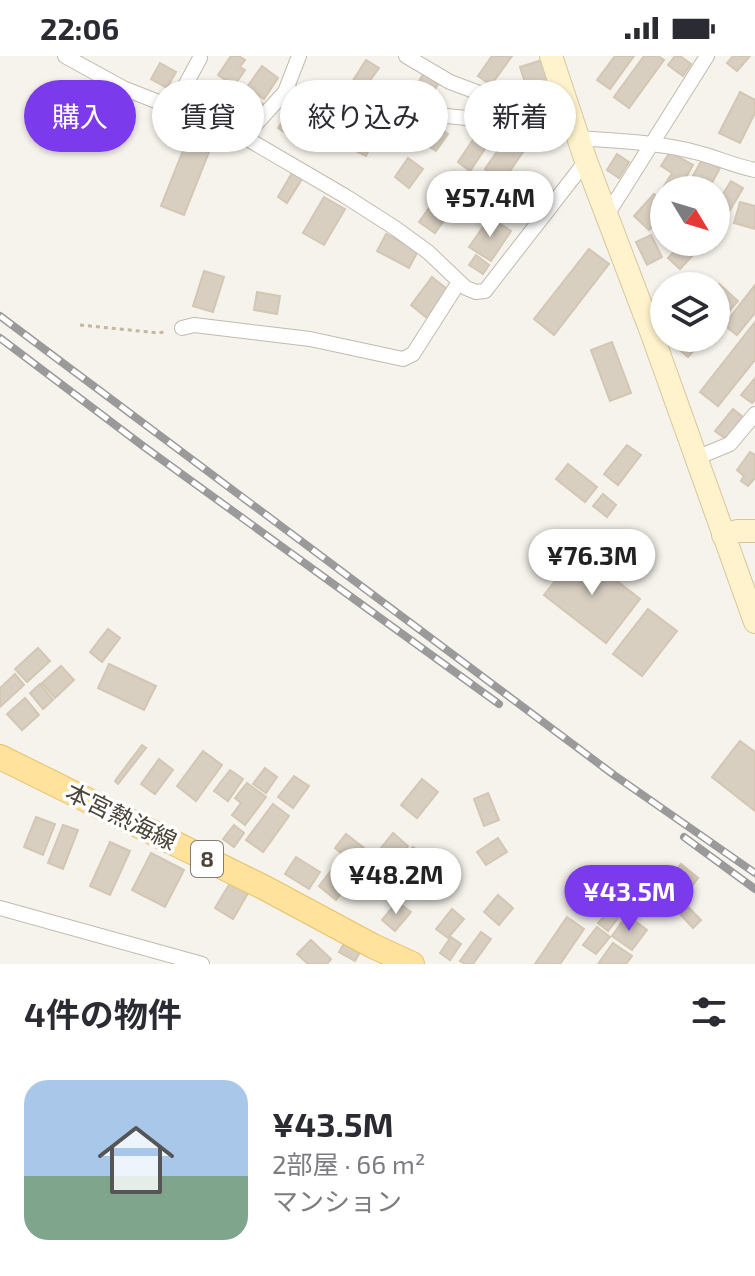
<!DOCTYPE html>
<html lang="ja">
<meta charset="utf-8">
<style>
:root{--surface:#fff;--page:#f7f7f7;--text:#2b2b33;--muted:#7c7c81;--accent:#7c3aed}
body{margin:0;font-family:"Exo 2","Noto Sans JP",sans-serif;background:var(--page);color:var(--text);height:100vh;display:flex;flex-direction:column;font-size:30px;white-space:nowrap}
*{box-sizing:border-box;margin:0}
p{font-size:26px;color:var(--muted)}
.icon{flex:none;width:44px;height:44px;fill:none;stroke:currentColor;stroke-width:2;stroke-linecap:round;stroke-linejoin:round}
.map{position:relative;height:908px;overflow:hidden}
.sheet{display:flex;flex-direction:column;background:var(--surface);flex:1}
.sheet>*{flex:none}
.hud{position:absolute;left:24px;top:24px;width:708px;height:72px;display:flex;gap:16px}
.needle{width:52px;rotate:128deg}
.controls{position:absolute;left:650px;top:120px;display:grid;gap:16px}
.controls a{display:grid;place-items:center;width:80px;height:80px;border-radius:50%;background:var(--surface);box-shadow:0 2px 6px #0004;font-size:40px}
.price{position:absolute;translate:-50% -68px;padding:0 18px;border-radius:28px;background:#fff;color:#222;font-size:26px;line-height:52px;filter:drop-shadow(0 2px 4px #0008)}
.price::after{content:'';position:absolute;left:50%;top:48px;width:24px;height:18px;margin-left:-12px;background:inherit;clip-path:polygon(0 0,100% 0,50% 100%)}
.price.active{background:var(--accent);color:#fff}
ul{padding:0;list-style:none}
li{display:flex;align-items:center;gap:24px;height:200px;padding:0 24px}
li span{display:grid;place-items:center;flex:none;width:224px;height:160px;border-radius:24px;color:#555}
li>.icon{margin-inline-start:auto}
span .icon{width:96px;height:96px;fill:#fffc;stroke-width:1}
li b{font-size:34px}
h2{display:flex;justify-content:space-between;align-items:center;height:96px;padding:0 24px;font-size:34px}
.pill{padding:0 28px;border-radius:36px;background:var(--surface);box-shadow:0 2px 6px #0004;font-size:28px;line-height:72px}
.pill.active{background:var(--accent);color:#fff}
.status{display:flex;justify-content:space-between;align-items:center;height:56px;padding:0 40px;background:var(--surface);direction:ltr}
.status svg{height:22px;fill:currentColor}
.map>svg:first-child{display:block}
</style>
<div class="status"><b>22:06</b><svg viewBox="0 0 49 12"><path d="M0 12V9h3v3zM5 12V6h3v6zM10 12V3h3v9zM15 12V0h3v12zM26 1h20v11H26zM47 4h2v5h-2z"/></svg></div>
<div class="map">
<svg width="755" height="908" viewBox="0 0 755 908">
<rect width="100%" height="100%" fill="#f6f3ec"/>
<path fill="#d8cfc1" stroke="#d3c7b4" stroke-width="2" d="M231 0H239L245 4 240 11 245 14 234 30 218 19Z
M492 0H512L491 29 478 20Z
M615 0H634L610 33 597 24Z
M644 0H658L664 4 629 52 614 41Z
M675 0H680L691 8 683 20 668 9Z
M733 0H750L737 15 727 7Z
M366 4 379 12 363 34 352 26Z
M542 4 553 37 531 45 520 11Z
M160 7 176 16 167 32 151 23Z
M262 10 278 22 264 43 247 31Z
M426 14 441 24 427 45 412 36Z
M740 36 755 44V57L740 87 719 77Z
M248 37 263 48 250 65 239 58 244 51 240 49Z
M299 42 321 56 306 79 298 74 292 81 278 72Z
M338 49 354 58 335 93 319 85Z
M364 61 381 70 366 100 348 91Z
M396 62 409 70 397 88 384 79Z
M430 65 448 78 436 95 418 83Z
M514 71 532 83 503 125 485 113Z
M479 75 491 84 470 115 458 106Z
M188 82 211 91 184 159 161 150Z
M670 96 693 109 679 134H666L663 132 672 117 661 110Z
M617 98 629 106 619 122 607 114Z
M408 102 423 113 409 132 395 121Z
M703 102 720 112 708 134H685Z
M292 117 302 123 287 147 278 141Z
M731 125 743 132 730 154 718 146Z
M498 128 514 139 510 146 514 149 507 159 503 157 499 162 483 151Z
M444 131 460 142 435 177 419 166Z
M654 138 664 147V157L649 174 634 160Z
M324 141 345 153 324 189 303 177Z
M740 146 755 150V173L734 167Z
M490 161 511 175 491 205 469 191Z
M386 178 418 195 409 212 377 195Z
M651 179 662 201 647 209 636 186Z
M683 186H705L680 213 668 202Z
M589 193 609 208 554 279 534 263Z
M476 199 489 209 483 218 469 209Z
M204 215 224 221 213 256 193 250Z
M432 221 448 234 427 262 411 249Z
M719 228 738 245 716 270V231Z
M755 229V257L737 279 724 269Z
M257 236 280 240 277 258 254 254Z
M755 266V304L718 350 700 336Z
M682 282H705L688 301 675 290Z
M612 286 631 337 610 345 591 294Z
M755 322V344L752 347 741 339Z
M733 353 743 361 726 383 715 375Z
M627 389 641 399 618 429 604 418Z
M750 396 755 399V422L748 430 741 425 744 420 737 414Z
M568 408 597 431 585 446 556 423Z
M603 438 616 449 607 461 593 450Z
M579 495 640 543 606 587 544 539Z
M648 553 677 575 642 620 613 598Z
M108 573 120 582 102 606 90 596Z
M38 592 50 605 27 626 15 613Z
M109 608 156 630 144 654 98 632Z
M61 610 74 624 55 642 42 627Z
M15 618 24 629 0 651V632Z
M40 628 53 644 43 653 30 637Z
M25 642 39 659 22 674 7 658Z
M740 685 755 696V755L712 721Z
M142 689 146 692 118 728 115 725Z
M203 695 222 709 196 745 177 730Z
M159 703 173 714 155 738 141 728Z
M265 712 277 721 266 737 253 728Z
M230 714 243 723 228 745 214 735Z
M294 720 309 730 293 752 278 741Z
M422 723 438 736 417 762 401 749Z
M247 727 266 741 245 769 232 759 241 747 235 742Z
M488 737 499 764 484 770 474 743Z
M273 748 289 760 263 796 246 784Z
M36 761 55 768 43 799 24 791Z
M63 769 78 774 63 813 48 807Z
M234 769 244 777 234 791 223 783Z
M393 777 408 790 388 814 373 802Z
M346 778 364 792 353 806 335 792Z
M498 782 507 796 486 809 477 796Z
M110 786 130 795 110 839 90 830Z
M413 791 451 822 434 842 397 811Z
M151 797 184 814 165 851 132 834Z
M296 801 320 816 309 833 285 818Z
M342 801 359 815 336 844 319 830Z
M681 808 698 822 678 849 660 836Z
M233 822 251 832 233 863 215 852Z
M498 839 513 852 499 869 484 856Z
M397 846 411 856 395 875 382 864Z
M688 851 701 864 693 872 680 858Z
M452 853 464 863 448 882 436 873Z
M608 855 618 862 608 875 598 867Z
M627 859 647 874 632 894 612 880Z
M567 861 584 873 560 908H535Z
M597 871 610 881 596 898 583 889Z
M481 876 491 883 473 908H465L460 905Z
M451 881 461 888 450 904 440 897Z
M347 882 363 891 355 905 339 896Z
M311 884 331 903 327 908H308L297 898Z
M613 887 632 900 626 908H598Z"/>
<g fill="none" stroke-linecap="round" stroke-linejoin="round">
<g stroke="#c2bbae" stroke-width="16">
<path id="street" d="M65 0 123 32 199 62 217 67 244 81 345 140 395 172 428 196 466 232 476 236 485 235 586 105
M406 0 450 26 575 73
M285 36 332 41 378 53 496 65 517 51
M173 52 200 2
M244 81 285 36 299 0
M103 82 123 32
M578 82C618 85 657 86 695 96 716 101 734 110 755 114
M607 159 707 0
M182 272 194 269 310 283 403 303 413 298 459 226
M696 402 730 388 755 358
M0 852 202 908"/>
</g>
<g stroke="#d6c79b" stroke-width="24">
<path id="secondary" d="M551 0 586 105 652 278 755 566
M723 479 737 475H755"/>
</g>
<g stroke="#e6c16a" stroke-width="26">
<path id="primary" d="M0 701 265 832 373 890 412 908"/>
</g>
<path stroke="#c4b79f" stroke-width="3" stroke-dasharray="4 4" stroke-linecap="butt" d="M80 269 159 277 167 275"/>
<use href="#street" stroke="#fff" stroke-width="14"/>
<use href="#secondary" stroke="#fff3cd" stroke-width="22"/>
<use href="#primary" stroke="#ffe39c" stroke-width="24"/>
<g stroke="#9a9a9a" stroke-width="8">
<path id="rail" d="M0 260 614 719 755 817
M0 282 143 390 499 648
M684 781 755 833"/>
</g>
<use href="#rail" stroke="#fff" stroke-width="5" stroke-dasharray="15" stroke-linecap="butt"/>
</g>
<g text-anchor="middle" stroke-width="7" stroke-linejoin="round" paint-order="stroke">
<rect fill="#fff" stroke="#817c74" stroke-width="2" x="191" y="785" width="32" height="36" rx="6"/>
<g font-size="22" font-weight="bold" fill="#4b4439">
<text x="207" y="811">8</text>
</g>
<g font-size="24" fill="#4b4439" stroke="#fff">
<text transform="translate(121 761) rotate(26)" y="8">本宮熱海線</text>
</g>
</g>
</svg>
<div class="controls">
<a><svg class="needle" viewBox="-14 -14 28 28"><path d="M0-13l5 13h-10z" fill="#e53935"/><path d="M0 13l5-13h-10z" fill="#7c7c81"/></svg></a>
<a><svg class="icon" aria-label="layers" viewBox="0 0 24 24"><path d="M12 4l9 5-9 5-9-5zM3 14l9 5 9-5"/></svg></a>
</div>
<b class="price" style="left:490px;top:183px">¥57.4M</b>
<b class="price" style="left:592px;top:541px">¥76.3M</b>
<b class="price" style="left:396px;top:860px">¥48.2M</b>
<b class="price active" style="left:629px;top:877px">¥43.5M</b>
<div class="hud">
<a class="pill active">購入</a>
<a class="pill">賃貸</a>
<a class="pill">絞り込み</a>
<a class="pill">新着</a>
</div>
</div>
<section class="sheet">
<h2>4件の物件<svg class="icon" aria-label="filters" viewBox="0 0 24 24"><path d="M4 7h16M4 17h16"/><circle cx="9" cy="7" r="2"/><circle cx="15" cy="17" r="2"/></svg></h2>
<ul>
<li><span style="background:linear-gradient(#a9c7e8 60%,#7fa58c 0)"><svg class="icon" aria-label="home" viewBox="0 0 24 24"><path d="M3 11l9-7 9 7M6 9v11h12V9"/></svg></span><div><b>¥43.5M</b><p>2部屋 · 66 m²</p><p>マンション</p></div></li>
</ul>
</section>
